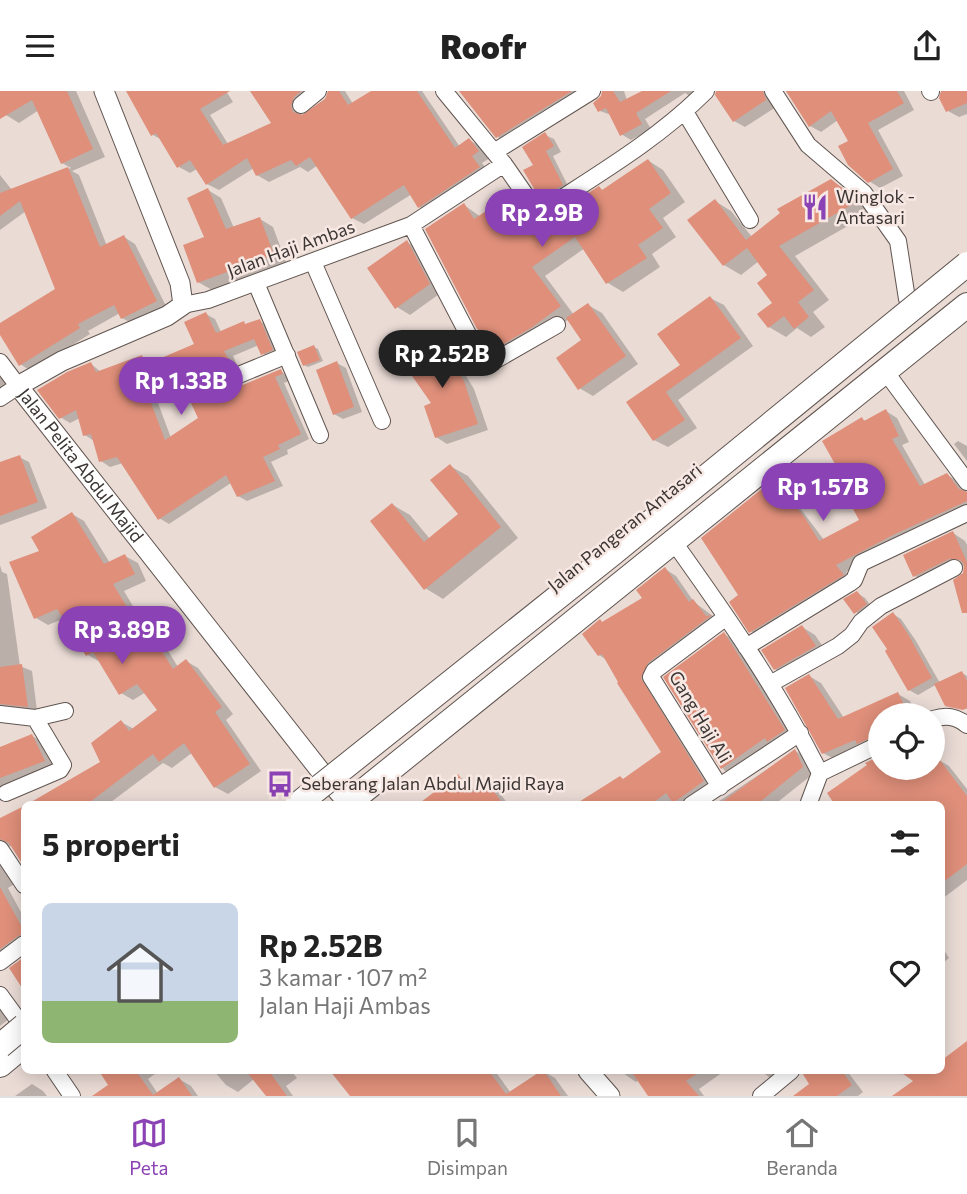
<!DOCTYPE html>
<html lang="id">
<meta charset="utf-8">
<style>
:root{--surface:#fff;--page:#f6f6f6;--text:#222;--muted:#767676;--line:#e0e0e0;--accent:#8b42b4}
body{margin:0;font-family:Commissioner,sans-serif;background:var(--page);color:var(--text);height:100vh;display:flex;flex-direction:column;font-size:26px;white-space:nowrap}
*{box-sizing:border-box;margin:0}
p{font-size:23px;color:var(--muted)}
.icon{flex:none;width:38px;height:38px;fill:none;stroke:currentColor;stroke-width:2;stroke-linecap:round;stroke-linejoin:round}
.map{position:relative;flex:1;overflow:hidden}
.sheet{position:absolute;left:21px;top:710px;width:924px;height:273px;display:flex;flex-direction:column;background:var(--surface);border-radius:10px;box-shadow:0 4px 18px #0003}
.sheet>*{flex:none}
.tools{position:absolute;left:868px;top:612px;display:grid;gap:14px}
.tools a{display:grid;place-items:center;width:77px;height:77px;border-radius:50%;background:var(--surface);box-shadow:0 4px 18px #0003;font-size:35px}
.price{position:absolute;translate:-50% -60px;padding:0 16px;border-radius:24px;background:var(--accent);color:#fff;font-size:23px;line-height:46px;filter:drop-shadow(0 2px 4px #0008)}
.price::after{content:'';position:absolute;left:50%;top:42px;width:21px;height:16px;margin-left:-10px;background:inherit;clip-path:polygon(0 0,100% 0,50% 100%)}
.price.selected{background:#222;color:#fff}
ul{padding:0;list-style:none}
li{display:flex;align-items:center;gap:21px;height:175px;padding:0 21px}
li span{display:grid;place-items:center;flex:none;width:196px;height:140px;border-radius:10px;color:#555}
li>.icon{margin-inline-start:auto}
span .icon{width:84px;height:84px;fill:#fffc;stroke-width:1}
li b{font-size:30px}
h2{display:flex;justify-content:space-between;align-items:center;height:84px;padding:0 21px;font-size:30px}
header{display:flex;justify-content:space-between;align-items:center;height:91px;padding:0 21px;background:var(--surface);font-size:32px;font-weight:800}
.dock{display:flex;justify-content:space-around;align-items:center;height:98px;border-top:2px solid var(--line);background:var(--surface);font-size:19px;color:var(--muted)}
.dock a{display:grid;justify-items:center;gap:4px}
.dock .selected{color:var(--accent)}
.map>svg:first-child{display:block}
</style>
<header><svg class="icon" aria-label="menu" viewBox="0 0 24 24"><path d="M4 6h16M4 12h16M4 18h16"/></svg>Roofr<svg class="icon" aria-label="share" viewBox="0 0 24 24"><path d="M12 15V3M7 8l5-5 5 5M5 13v7h14v-7"/></svg></header>
<div class="map">
<svg width="967" height="1005" viewBox="0 0 967 1005">
<rect width="100%" height="100%" fill="#eadbd5"/>
<path fill="#0003" fill-rule="evenodd" d="M0 0H76L105 66 72 80 79 84 107 155 124 146 135 153 167 217 133 233 122 227 120 222 88 240 90 243 31 280 20 273 0 241V235L57 199 26 120 0 139V84L12 99 71 77 62 72 39 19 19 32 6 24 0 15Z
M133 0H226L233 11 210 24 228 53 274 32 252 0H321L303 16 302 25 329 5V0H345L353 13 374 0H422L460 56 469 49 481 56 490 67 482 72 490 83 431 122 419 116 412 103 364 133 352 127 318 74 308 81 300 76 269 91 257 84 254 77 219 99 207 93 197 78 190 82 179 76 162 49 153 44Z
M462 0H592L507 51 498 46Z
M604 0H624L627 9 647 0H707L696 9 685 2 645 28 651 38 631 49 621 43 611 24 600 20Z
M727 0H776V16L745 36 734 30Z
M786 0H904L914 19 878 39 903 85 880 97 869 90 838 29 821 41 810 35Z
M942 0H967V23L959 26 948 20Z
M545 44 554 48 561 61 553 65 570 99 552 107 537 100Z
M649 70 663 79 685 111 663 127 676 146 652 163 660 176 623 201 608 192 585 157 545 185 574 224 588 214 602 222 638 273 593 305 579 297 584 250 569 228 546 245 509 266 494 257 464 114 481 126 512 105 527 113 535 125H557L599 97 604 100Z
M831 90 848 100 865 114 869 123 795 165 829 209 813 221 825 236 811 246 797 237 786 246 769 236 760 223 774 212 770 184 759 170 741 184 724 174 690 129 715 110 731 120 752 146Z
M208 99 221 107 234 137 260 128 273 136 286 171 212 199 198 191 206 147Z
M407 151 420 159 442 201 410 224 397 216Z
M710 207 724 214 753 255 678 309 697 337 668 356 654 349 629 311 682 274Z
M206 223 215 228 221 241 259 230 269 235 281 264 271 268 262 262 259 254 233 265 240 281 210 300 213 306 281 280 291 289 284 292 309 348 287 359 288 363 271 371 283 395 247 410 238 405 231 392 169 433 159 427 123 372 110 376 101 370 94 350 85 344 80 327 70 332 60 326 91 273 101 281 141 266 152 273 196 254ZM175 285 180 296 187 300 200 328 171 347 151 293Z
M437 250 448 256 474 298 488 339 447 353 436 346 434 313Z
M314 256 318 258 323 270 308 276 304 274Z
M337 272 346 277 362 321 343 328 334 323Z
M0 285 7 293 0 298Z
M886 320 897 327 909 351 902 354 925 394 947 384 958 390 967 401V421L905 450 846 481 853 490 761 547 751 540 741 505 774 390 785 397 824 449 862 429 843 383 862 328 866 330Z
M958 350 967 355V370L954 353Z
M19 366 29 371 47 417 0 434V373Z
M450 375 468 385 518 447 443 508 425 497 393 414 410 424 430 448 461 424Z
M72 423 84 430 110 472 125 465 138 472 146 490 124 500 144 534 157 542 178 576 186 570 198 577 233 623 226 629 261 680 228 703 215 696 193 661 172 677 163 672 107 714H27L102 672 121 631 134 638 159 619 146 601 133 609 121 602 100 571 88 564 65 527 48 534 36 527 42 460Z
M953 442 965 450 967 454V511L965 474 927 492 915 485Z
M0 474 2 481 7 483 20 575 32 580 37 620 0 617Z
M665 478 676 485 694 511 721 531 651 593 715 699 694 714H580L625 689 664 661 607 569 599 564 604 532 644 507Z
M857 502 865 507 874 519 864 526 856 521Z
M893 523 901 528 916 550 940 592 962 582 967 585V618L951 615V617L946 614 937 593 918 604 909 599Z
M802 536 815 544 828 563 788 585 775 578Z
M724 543 732 548 792 644 732 684 724 679 666 586Z
M809 585 821 592 844 627 898 603 910 610 917 625H880V655L836 669 823 662Z
M32 645 45 652 56 677 0 705V658Z
M795 660 807 666 813 683 774 714H713Z
M880 666V677H933V671L937 668 949 675 967 698V789L942 808V714H837L869 675 868 672Z
M458 685 469 692 475 701 486 692 497 699 509 714H420Z
M24 716V773L12 755 6 756 16 792 8 797 24 827V855L0 867V729Z
M942 856 949 867 942 873Z
M0 897 18 921 0 935Z
M967 953V1005H898L924 984 895 983 890 980H942V971Z
M101 980H159L148 988 158 1003 179 988 191 995 198 1005H95L110 994Z
M214 980H297L293 982 297 987 286 995 293 1005H268L254 988 238 1001 226 994Z
M336 980H495L511 1002 543 980 555 987 568 1005H353Z
M620 980H722L723 981 699 998 704 1005H650L639 989 636 991Z
M761 980H794L777 992Z
M813 980H847L863 1001 858 1005H796L812 993Z
M32 993 43 1000 47 1005H15Z"/>
<path fill="#df8f7a" fill-rule="evenodd" d="M0 0H67L93 58 61 73 32 9 0 28Z
M126 0H230L200 18 223 54 271 32 250 0H301L294 6 291 15 293 21 302 24 325 8 328 0H339L348 14 371 0H417L455 57 469 47 479 60 472 65 480 76 418 117 404 94 351 128 310 66 296 75 291 69 256 85 247 67 206 94 190 69 177 77 156 42 151 45Z
M459 0H572L496 47Z
M602 0H613L620 11 642 0H671L636 22 642 33 620 45 606 17 598 21 593 12 601 5Z
M716 0H763L766 9 733 31 715 4Z
M786 0H897L904 12 868 32 893 78 868 92 848 74 838 55 848 50 831 20 809 36Z
M941 0H967V12L946 21 939 7Z
M545 41 554 55 546 60 563 94 548 103H541L536 101 523 79 533 74 522 56Z
M648 68 671 102 649 118 663 137 638 154 647 167 606 193 575 146 532 176 561 215 531 237 493 259 476 236 425 138 464 112 474 128 512 103 521 115 534 123H556L599 95 602 99Z
M68 76 100 156 124 144 157 210 121 228 114 214 78 233 80 237 19 275 0 244V232L55 198 20 110 0 125V102Z
M831 88 848 102 853 113 779 155 814 199 798 211 809 226 794 238 784 225 768 237 757 223 772 212 757 192 767 184 747 157 723 175 687 129 715 108 746 149 780 122 777 118Z
M208 97 226 138 260 126 274 164 197 192 183 154 204 146 187 107Z
M407 149 430 193 395 218 367 177Z
M710 205 741 247 666 301 685 329 653 350 626 311 680 274 657 243Z
M588 212 626 265 578 299 556 267 581 249 566 227Z
M206 221 216 242 244 230 245 233 260 228 273 259 261 264 254 248 224 260 232 275 204 288 202 294 205 303 216 305 281 278 283 283 275 286 301 343 278 354 280 358 263 366 275 390 237 406 226 384 158 429 117 366 99 371 91 343 83 345 76 319 59 328 37 299 67 281 91 271 96 281 142 264 145 274 194 253 184 231ZM170 278 178 297 183 295 198 327 165 349 142 288Z
M437 248 464 290 478 333 435 347 424 315 431 312 403 272Z
M314 254 320 269 303 275 297 261Z
M337 270 354 316 333 324 316 279Z
M886 318 899 345 892 348 920 395 947 382 959 398 967 401V410L893 444 836 474 844 484 749 542 729 511 738 504 701 447 774 388 805 427 819 450 859 429 835 385 840 382 822 350 862 326 864 330Z
M20 364 38 411 0 425V371Z
M450 373 501 436 424 499 370 430 392 412 424 451 458 423 430 389Z
M72 421 104 473 125 463 135 483 113 493 139 536 145 533 173 578 186 568 222 616 215 621 250 673 214 697 184 652 159 671 153 663 86 714H26L100 671 91 652 121 629 129 640 157 619 137 593 119 604 93 561 86 565 57 518 34 528 9 471 39 460 31 446Z
M953 440 967 471V522H962L953 489 963 482 964 473 960 469 949 468 913 486 903 464Z
M665 476 689 511 693 508 706 525 712 524 648 572 641 587 704 690 673 712 666 702 650 714H574L620 685 623 688 661 661 617 592 618 591 602 563 598 565 582 543 600 528 602 531 642 507 636 499Z
M857 500 867 513 854 523 843 508Z
M893 521 908 543 932 587 908 600 885 560 887 558 872 536Z
M802 534 816 555 774 579 761 559Z
M724 541 785 639 767 651 765 647 721 678 663 586Z
M22 573 28 616 0 613V576Z
M962 580 967 590V617L963 619 945 615 934 593Z
M809 583 838 628 898 601 909 625H880V643L857 653 855 649 822 663 785 597Z
M32 643 45 670 0 687V656Z
M795 658 803 676 756 714H718Z
M933 660 967 705V773L942 792V714H835L827 702 867 674 865 672 880 665V677H933Z
M458 683 471 702 486 690 504 714H417Z
M24 715V774H23L9 752 0 748V727Z
M0 796 24 840V843L18 845 0 858Z
M24 866V900L9 877Z
M967 950V1005H892L913 990 899 980H942V969Z
M99 980H136L153 1004 179 986 192 1005H92L108 994Z
M246 980H269L287 1005H266Z
M330 980H489L506 1003 541 980H544L561 1005H350Z
M631 980H701L686 990 699 1005H648Z
M801 980H842L852 994 837 1005H793L809 993Z"/>
<g fill="none" stroke-linecap="round" stroke-linejoin="round">
<g stroke="#615550" stroke-width="18">
<path id="minor" d="M444 0 504 73 529 109 539 114H551C605 79 660 46 706 0
M773 0 808 54 864 102 898 150 907 208
M930 0 931 1
M301 14 318 0
M685 21 750 129
M494 61 592 0
M411 134 483 272 489 273 557 234
M313 171 382 330
M256 192 320 344
M183 214 208 209 411 134 504 73
M0 271 18 295 0 307
M885 280 967 391
M212 295 287 264
M673 450C726 524 779 600 820 682
M746 556 850 492 854 489 861 472 967 422
M770 593 838 555 852 544 861 531 881 515 954 477
M0 623 35 627 65 620
M933 628C946 624 956 625 967 634
M720 696 651 586 654 580 725 527
M6 702 60 679 63 674 35 627
M691 714 800 642
M808 714 820 682 880 653
M0 758 24 794
M0 871 24 853
M0 904 24 937
M55 980 72 1005
M761 1005 791 980"/>
</g>
<g stroke="#615550" stroke-width="21">
<g id="tertiary">
<path id="s1" d="M104 0 180 192 183 214 167 225 62 270 18 295 322 682 350 714"/>
<path d="M588 980 610 1005"/>
</g>
</g>
<g stroke="#615550" stroke-width="26">
<path id="primary" d="M346 714 967 214
M0 974 24 954"/>
</g>
<use href="#minor" stroke="#fff" stroke-width="16"/>
<use href="#tertiary" stroke="#fff" stroke-width="19"/>
<use href="#primary" stroke="#fff" stroke-width="24"/>
<g stroke="#615550" stroke-width="26" stroke-linecap="butt">
<path id="primary-bridge" d="M297 714 613 462 967 173
M0 955 24 935"/>
</g>
<use href="#primary-bridge" stroke="#fff" stroke-width="24"/>
</g>
<defs>
<g id="restaurant-bare" transform="scale(2.1)"><path d="M-5-6h1v4h1v-4h1v4h1v-4h1v5L-1.5 .5V6h-2V.5L-5-1ZM5-6V6H3V1.5H1.5Q1.5-4 5-6Z" fill="#8b42b4" stroke="#f7e8e3" stroke-width="2.5" paint-order="stroke"/></g>
<g id="bus-bare" transform="scale(2.1)"><path d="M-5-6H5V4H4V6H2V4H-2V6H-4V4H-5ZM-3.5-4V0h7V-4ZM-3.5 1.2v1.5H-2V1.2ZM2 1.2v1.5H3.5V1.2Z" fill="#8b42b4" stroke="#f7e8e3" stroke-width="2.5" paint-order="stroke"/></g>
</defs>
<g fill-rule="evenodd">
<use href="#restaurant-bare" x="815" y="116"/>
<use href="#bus-bare" x="280" y="693"/>
</g>
<g text-anchor="middle" stroke-width="5" stroke-linejoin="round" paint-order="stroke">
<g font-size="18" fill="#3b3533" stroke="#f7e8e3" text-anchor="start">
<text x="836" y="112">Winglok -<tspan x="836" dy="21">Antasari</tspan></text>
<text x="301" y="699">Seberang Jalan Abdul Majid Raya</text>
</g>
<g font-size="18" fill="#3b3533" stroke="#f7e8e3">
<text transform="translate(291 158) rotate(-20)" y="6">Jalan Haji Ambas</text>
<text dy="6" stroke="none"><textPath href="#s1" startOffset="514">Jalan Pelita Abdul Majid</textPath></text>
<text transform="translate(625 437) rotate(-39)" y="6">Jalan Pangeran Antasari</text>
<text transform="translate(700 626) rotate(59)" y="6">Gang Haji Ali</text>
</g>
</g>
</svg>
<div class="tools">
<a><svg class="icon" aria-label="locate" viewBox="0 0 24 24"><circle cx="12" cy="12" r="6"/><path d="M12 2v4M12 18v4M2 12h4M18 12h4"/></svg></a>
</div>
<b class="price" style="left:542px;top:158px">Rp 2.9B</b>
<b class="price selected" style="left:442px;top:299px">Rp 2.52B</b>
<b class="price" style="left:181px;top:326px">Rp 1.33B</b>
<b class="price" style="left:823px;top:432px">Rp 1.57B</b>
<b class="price" style="left:122px;top:575px">Rp 3.89B</b>
<section class="sheet">
<h2>5 properti<svg class="icon" aria-label="filters" viewBox="0 0 24 24"><path d="M4 7h16M4 17h16"/><circle cx="9" cy="7" r="2"/><circle cx="15" cy="17" r="2"/></svg></h2>
<ul>
<li><span style="background:linear-gradient(#c9d6e8 70%,#8fb573 0)"><svg class="icon" aria-label="home" viewBox="0 0 24 24"><path d="M3 11l9-7 9 7M6 9v11h12V9"/></svg></span><div><b>Rp 2.52B</b><p>3 kamar · 107 m²</p><p>Jalan Haji Ambas</p></div><svg class="icon" aria-label="heart" viewBox="0 0 24 24"><path d="M12 20l-8-8c-3-5 5-10 8-4 3-6 11-1 8 4z"/></svg></li>
</ul>
</section>
</div>
<nav class="dock">
<a class="selected"><svg class="icon" aria-label="map" viewBox="0 0 24 24"><path d="M3 6l6-2 6 2 6-2v14l-6 2-6-2-6 2zM9 4v14M15 6v14"/></svg>Peta</a>
<a><svg class="icon" aria-label="saved" viewBox="0 0 24 24"><path d="M7 4h10v16l-5-4-5 4z"/></svg>Disimpan</a>
<a><svg class="icon" aria-label="home" viewBox="0 0 24 24"><path d="M3 11l9-7 9 7M6 9v11h12V9"/></svg>Beranda</a>
</nav>
